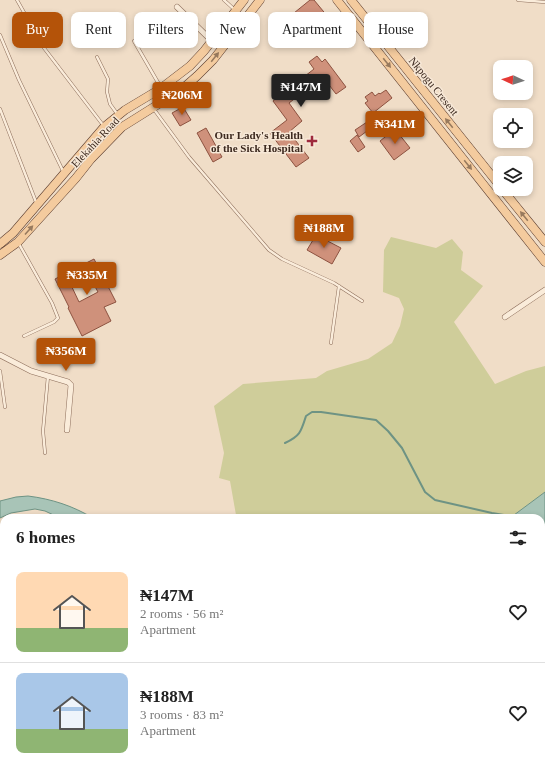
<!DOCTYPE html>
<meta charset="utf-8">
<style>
:root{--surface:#fff;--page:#f2f2f2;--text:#222;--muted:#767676;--line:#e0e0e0;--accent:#b45309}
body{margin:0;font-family:Georgia,serif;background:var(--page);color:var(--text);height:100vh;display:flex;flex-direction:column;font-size:15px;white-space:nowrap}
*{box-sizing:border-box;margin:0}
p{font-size:13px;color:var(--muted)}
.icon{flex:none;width:22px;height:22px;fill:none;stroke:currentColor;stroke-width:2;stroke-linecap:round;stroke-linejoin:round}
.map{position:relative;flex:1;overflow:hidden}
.sheet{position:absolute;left:0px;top:514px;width:545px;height:256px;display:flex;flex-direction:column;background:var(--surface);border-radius:12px 12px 0 0;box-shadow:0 2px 6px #0003}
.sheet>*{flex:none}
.guide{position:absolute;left:12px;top:12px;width:521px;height:36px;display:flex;gap:8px}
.needle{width:26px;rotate:274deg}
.fabs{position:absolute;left:493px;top:60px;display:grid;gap:8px}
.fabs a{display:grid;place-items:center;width:40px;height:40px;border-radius:8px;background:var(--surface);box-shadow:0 2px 6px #0003;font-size:20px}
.price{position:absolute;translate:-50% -34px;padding:0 9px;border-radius:4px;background:var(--accent);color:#fff;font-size:13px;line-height:26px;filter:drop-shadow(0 1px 2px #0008)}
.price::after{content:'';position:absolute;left:50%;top:24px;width:12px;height:9px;margin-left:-6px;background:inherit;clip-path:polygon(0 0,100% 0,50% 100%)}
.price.current{background:#222;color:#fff}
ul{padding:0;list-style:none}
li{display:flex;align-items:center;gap:12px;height:100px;padding:0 16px}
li+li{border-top:1px solid var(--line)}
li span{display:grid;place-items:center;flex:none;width:112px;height:80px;border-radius:8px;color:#555}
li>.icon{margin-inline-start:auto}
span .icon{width:48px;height:48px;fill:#fffc;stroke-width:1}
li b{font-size:17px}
h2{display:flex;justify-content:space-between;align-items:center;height:48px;padding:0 16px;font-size:17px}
.chip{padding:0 14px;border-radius:8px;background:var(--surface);box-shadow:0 2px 6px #0003;font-size:14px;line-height:36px}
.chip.current{background:var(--accent);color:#fff}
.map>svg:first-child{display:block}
</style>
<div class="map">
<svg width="545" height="770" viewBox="0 0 545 770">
<rect width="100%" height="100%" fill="#f0ddc7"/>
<path fill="#cfcd9a" d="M391 237 436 248 452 239 463 252 461 270 483 286 454 322 495 384 526 371 545 366V492L510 518H239L236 515 230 481 219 478 224 453 214 406 243 384 316 378 327 371 368 359 392 343 400 326 404 309 399 298 383 292 384 250Z
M545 525V654H541V528Z"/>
<path fill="#a8c4b7" stroke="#6e9384" d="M545 492V525L541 528V518H510Z
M28 496C52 499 73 506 93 518H60L45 511 35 509 11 513 0 518V501L16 497Z"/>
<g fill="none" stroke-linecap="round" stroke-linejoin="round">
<path stroke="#6e9384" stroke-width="2" d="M285 443C300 436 301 432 306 416L312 412H321L376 420 388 431 402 448 425 492 435 500 492 513 515 517"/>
</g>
<path fill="#cf917b" stroke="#8d5240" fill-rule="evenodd" d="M310 0H314L333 23 314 38 294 13Z
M317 56 322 62 325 59 346 87 336 94 323 77 289 103 302 121 289 132 309 158 296 167 270 133 287 120 273 101 314 69 309 62Z
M386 90 392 98 373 113 365 103 368 101 365 97 372 92 375 96 379 93 380 94Z
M183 107 191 120 180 126 172 113Z
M367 122 371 128 359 137 355 130Z
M206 128 222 157 213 162 197 133Z
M395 129 410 148 394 160 380 141Z
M357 135 365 147 358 152 350 141Z
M316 235 341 248 332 264 307 250Z
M94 259 116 302 104 307 111 321 82 336 68 308 69 307 55 279ZM88 274 98 292 79 302 70 283Z"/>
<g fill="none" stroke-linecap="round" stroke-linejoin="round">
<g stroke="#8d6e5b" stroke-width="3.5">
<path id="lane" d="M17 0 44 48 103 125
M224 0 235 10
M518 0 545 2
M0 35 19 80 63 171
M134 41 160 86
M97 57 108 79 107 92 110 104 118 115
M153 108 189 157 269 250 282 259 334 283 362 301
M0 109 36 202
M19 244 52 303 58 318 54 322 24 336
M331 343 339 286
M0 371 5 407
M45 453 43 431 48 376"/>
</g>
<g stroke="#8d6e5b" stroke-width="6">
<path id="street" d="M177 7 212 41
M505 317 545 290
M0 355 31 371 68 382 71 385 67 430
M0 584 4 581
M541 713H545
M541 760H545
M261 766V770
M463 766 464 770
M502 766V770
M110 770V766
M177 770V766
M315 770 316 766"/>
</g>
<g stroke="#5a3c2f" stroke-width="9">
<path id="primary" d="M337 0 545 262
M351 0 500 186
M502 189 545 242
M0 244 13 233 104 127 125 110 160 89 190 66 204 51 244 0
M0 255 18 242 76 178 91 159 122 127 181 90 197 76 213 60 260 0"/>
</g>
<use href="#lane" stroke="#faecda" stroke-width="2.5"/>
<use href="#street" stroke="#faecda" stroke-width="5"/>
<use href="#primary" stroke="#f4cb9e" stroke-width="8"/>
</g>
<defs><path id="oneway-solid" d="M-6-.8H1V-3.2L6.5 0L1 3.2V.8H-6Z"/></defs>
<g fill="#987a5e">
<use href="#oneway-solid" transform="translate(215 57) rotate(-51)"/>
<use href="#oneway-solid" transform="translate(387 63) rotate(51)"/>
<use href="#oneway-solid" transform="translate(449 123) rotate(-129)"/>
<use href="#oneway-solid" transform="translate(468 165) rotate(51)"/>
<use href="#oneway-solid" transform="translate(524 216) rotate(-129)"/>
<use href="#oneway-solid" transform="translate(29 230) rotate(-48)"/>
</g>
<path fill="#9e293c" stroke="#f7e8d7" stroke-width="1.5" d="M310 135h4v4h4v4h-4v4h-4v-4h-4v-4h4z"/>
<g text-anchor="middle" stroke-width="3" stroke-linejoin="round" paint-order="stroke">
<g font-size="11" fill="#3c291f" stroke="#f7e8d7">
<text transform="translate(434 86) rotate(51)" y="4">Nkpogu Cresent</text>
<text transform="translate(95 142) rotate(-47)" y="4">Elekahia Road</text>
</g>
<g font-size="11" font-weight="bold" fill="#3c291f" stroke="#f7e8d7" text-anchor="end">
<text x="303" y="139">Our Lady's Health<tspan x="303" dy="13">of the Sick Hospital</tspan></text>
</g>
</g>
</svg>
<div class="fabs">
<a><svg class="needle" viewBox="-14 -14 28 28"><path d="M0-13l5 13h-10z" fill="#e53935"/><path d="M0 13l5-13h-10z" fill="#767676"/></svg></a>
<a><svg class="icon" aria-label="locate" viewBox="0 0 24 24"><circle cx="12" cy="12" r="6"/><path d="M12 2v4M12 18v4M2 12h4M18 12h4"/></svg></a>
<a><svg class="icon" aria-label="layers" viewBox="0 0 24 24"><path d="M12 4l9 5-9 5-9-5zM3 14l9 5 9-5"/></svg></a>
</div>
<b class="price current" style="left:301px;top:108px">₦147M</b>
<b class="price" style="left:182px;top:116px">₦206M</b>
<b class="price" style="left:395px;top:145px">₦341M</b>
<b class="price" style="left:324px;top:249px">₦188M</b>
<b class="price" style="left:87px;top:296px">₦335M</b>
<b class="price" style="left:66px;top:372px">₦356M</b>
<div class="guide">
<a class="chip current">Buy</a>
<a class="chip">Rent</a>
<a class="chip">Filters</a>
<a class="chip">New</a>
<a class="chip">Apartment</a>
<a class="chip">House</a>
</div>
<section class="sheet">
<h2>6 homes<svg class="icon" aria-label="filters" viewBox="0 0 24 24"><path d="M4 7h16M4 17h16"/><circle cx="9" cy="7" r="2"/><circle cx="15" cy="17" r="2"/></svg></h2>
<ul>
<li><span style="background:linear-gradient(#ffd9b3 70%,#8fb573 0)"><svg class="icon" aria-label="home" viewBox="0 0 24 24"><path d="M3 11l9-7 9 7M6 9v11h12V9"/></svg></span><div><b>₦147M</b><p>2 rooms · 56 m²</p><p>Apartment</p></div><svg class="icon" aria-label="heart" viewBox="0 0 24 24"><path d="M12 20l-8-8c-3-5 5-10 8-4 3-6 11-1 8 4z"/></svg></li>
<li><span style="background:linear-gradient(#a9c7e8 70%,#8fb573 0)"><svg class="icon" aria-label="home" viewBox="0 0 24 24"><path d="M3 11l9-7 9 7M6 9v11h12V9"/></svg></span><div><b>₦188M</b><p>3 rooms · 83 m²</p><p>Apartment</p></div><svg class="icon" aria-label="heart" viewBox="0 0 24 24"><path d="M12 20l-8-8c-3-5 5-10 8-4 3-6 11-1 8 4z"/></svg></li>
</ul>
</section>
</div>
